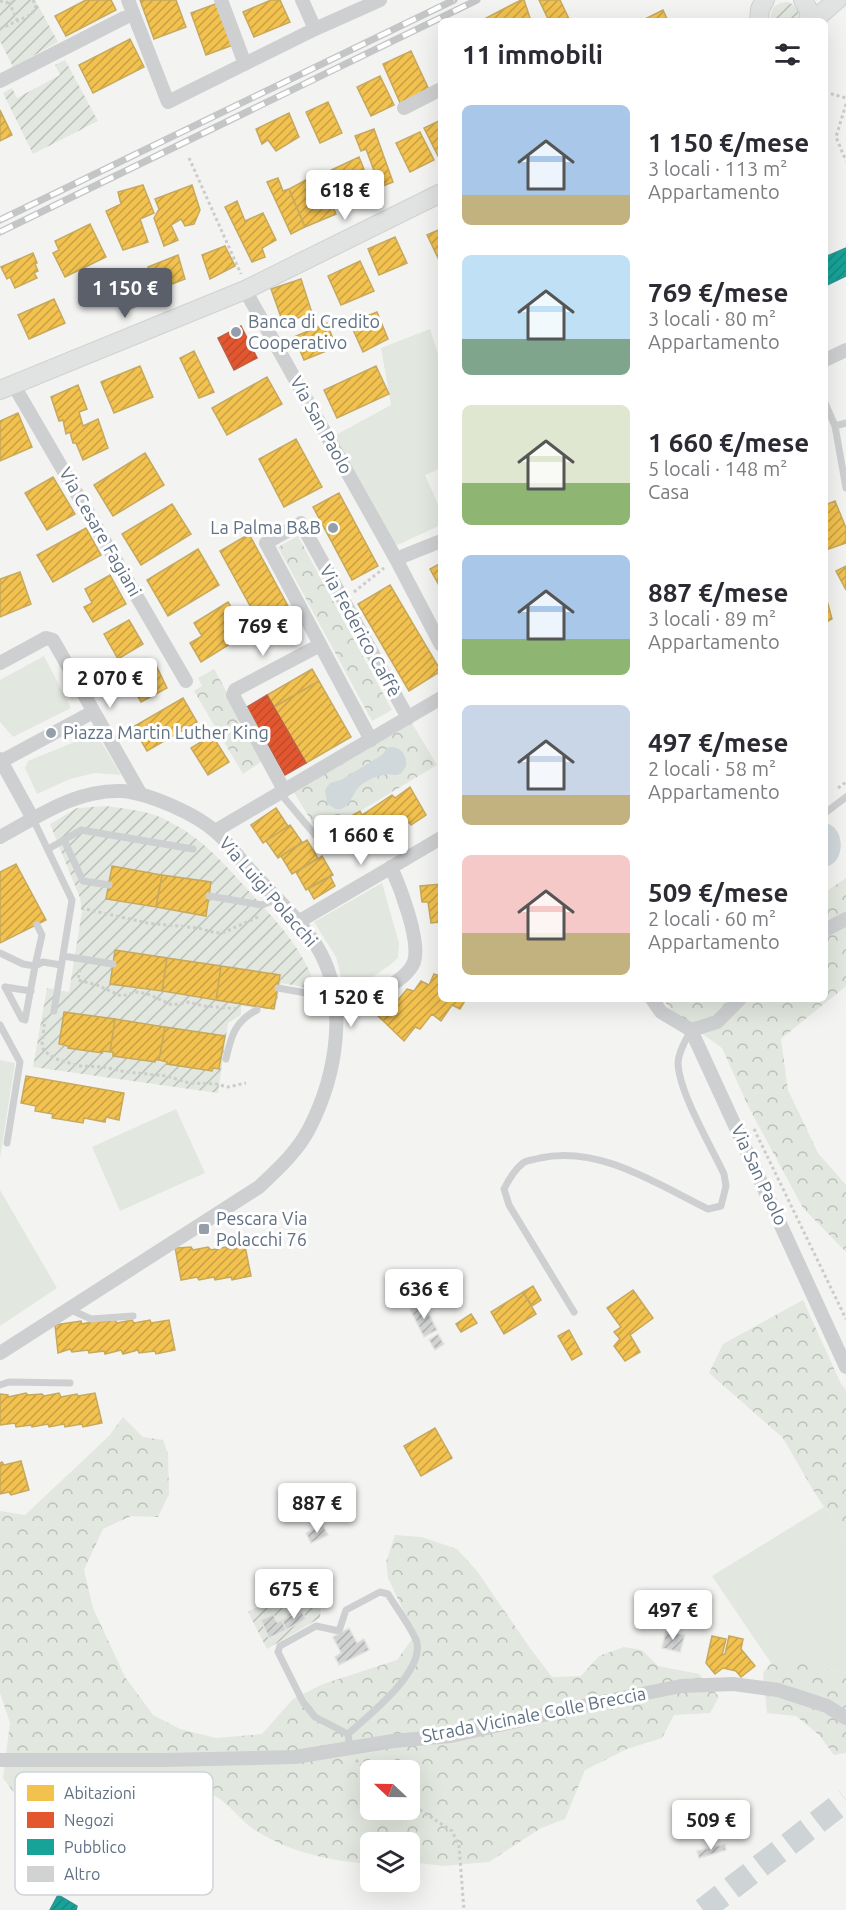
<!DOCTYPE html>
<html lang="it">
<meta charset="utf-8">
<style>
:root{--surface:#fff;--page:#f2f2f3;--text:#2b2b33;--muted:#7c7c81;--accent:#5a5f69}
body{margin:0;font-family:Ubuntu,sans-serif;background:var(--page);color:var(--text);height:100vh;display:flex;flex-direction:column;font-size:22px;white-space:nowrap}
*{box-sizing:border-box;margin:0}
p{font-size:20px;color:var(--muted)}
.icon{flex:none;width:33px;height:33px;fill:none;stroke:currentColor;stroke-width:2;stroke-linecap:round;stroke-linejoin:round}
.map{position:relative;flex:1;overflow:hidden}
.panel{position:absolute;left:438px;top:18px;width:390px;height:984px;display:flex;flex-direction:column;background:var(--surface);border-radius:9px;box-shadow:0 6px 24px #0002}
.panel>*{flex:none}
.needle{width:39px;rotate:292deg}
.fabs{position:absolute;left:360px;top:1760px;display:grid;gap:12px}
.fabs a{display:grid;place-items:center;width:60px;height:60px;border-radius:9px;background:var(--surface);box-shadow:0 6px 24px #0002;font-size:30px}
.price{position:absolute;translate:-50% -51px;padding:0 14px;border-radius:6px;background:#fff;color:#222;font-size:20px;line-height:39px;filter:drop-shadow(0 2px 3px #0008)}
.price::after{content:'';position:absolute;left:50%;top:36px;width:18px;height:14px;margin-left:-9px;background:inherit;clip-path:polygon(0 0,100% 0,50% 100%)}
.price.active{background:var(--accent);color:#fff}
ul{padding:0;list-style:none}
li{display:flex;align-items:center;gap:18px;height:150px;padding:0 24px}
li span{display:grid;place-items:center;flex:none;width:168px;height:120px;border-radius:9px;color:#555}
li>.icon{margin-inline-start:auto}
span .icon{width:72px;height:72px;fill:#fffc;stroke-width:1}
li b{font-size:26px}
h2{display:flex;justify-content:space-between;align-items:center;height:72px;padding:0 24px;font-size:26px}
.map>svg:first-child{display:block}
</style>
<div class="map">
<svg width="846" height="1910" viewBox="0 0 846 1910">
<defs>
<pattern id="forest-crowns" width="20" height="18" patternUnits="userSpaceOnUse" patternTransform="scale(1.5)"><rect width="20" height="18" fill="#e2e7df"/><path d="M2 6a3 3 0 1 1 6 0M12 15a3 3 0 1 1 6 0" fill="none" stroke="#bbc0ba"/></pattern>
<pattern id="garden-furrows" width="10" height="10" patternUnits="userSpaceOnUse" patternTransform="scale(1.5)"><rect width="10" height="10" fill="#e2e7df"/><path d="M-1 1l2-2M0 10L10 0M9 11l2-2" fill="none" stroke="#bbc0ba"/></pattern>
<pattern id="homes-hatch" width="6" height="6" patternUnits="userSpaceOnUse" patternTransform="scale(1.5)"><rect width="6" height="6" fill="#f2c14e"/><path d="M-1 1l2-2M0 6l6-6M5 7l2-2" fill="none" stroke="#c7a146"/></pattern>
<pattern id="shops-hatch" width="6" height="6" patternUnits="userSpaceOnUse" patternTransform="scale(1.5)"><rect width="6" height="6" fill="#e4572e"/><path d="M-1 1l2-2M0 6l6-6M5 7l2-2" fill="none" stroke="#bc4c2d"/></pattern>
<pattern id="public-hatch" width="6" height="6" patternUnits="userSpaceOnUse" patternTransform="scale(1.5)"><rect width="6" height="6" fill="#17a398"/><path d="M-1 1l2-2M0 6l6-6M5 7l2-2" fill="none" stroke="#188982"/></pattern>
<pattern id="building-hatch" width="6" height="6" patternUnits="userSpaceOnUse" patternTransform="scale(1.5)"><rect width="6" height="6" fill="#d1d2d2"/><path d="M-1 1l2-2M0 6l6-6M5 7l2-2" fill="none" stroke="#adafb0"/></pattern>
</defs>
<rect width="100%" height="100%" fill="#f3f4f1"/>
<path fill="#e2e7df" d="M430 329 441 364V468L425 475 441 511V525L391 548 332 437 391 405 381 348Z
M44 656 71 708 13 737 0 722V680Z
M96 733 121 775 95 773 70 779 37 794 25 768 28 761Z
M382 883 399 943 398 958C383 971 364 986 343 985L336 957 314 922Z
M0 1060 15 1063 0 1158Z
M176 1109 205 1173 120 1211 92 1147Z
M0 1190 57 1288 0 1326Z
M824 1507 846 1540V1673L775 1658 771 1663 712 1576Z"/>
<path fill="url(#forest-crowns)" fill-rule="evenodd" d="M298 536 392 710 372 721 278 547Z
M214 669 264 760 243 774 194 691 202 686 198 678Z
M410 720 437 765 320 835 292 789Z
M846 878V986L781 1039 788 1090 818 1153 846 1185V1252L803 1208 749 1108 722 1048 676 1015 662 999H825V892Z
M803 1300 841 1384 846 1390V1540L813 1490 783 1438 709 1373 723 1344Z
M123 1417 143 1437 163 1440 168 1454 169 1494 158 1517 131 1516 103 1529 84 1570 93 1608 125 1677 153 1715 180 1729 216 1738 262 1734 293 1699 323 1684 397 1660 415 1635 388 1578 386 1562 395 1535 422 1537 457 1549 477 1571 530 1648 552 1677 581 1676 599 1656 624 1647 642 1650 658 1666 699 1674 719 1697 710 1713 674 1715 662 1738 627 1749 585 1770 565 1819 541 1828 489 1862 444 1866 410 1862V1842H370V1864C329 1861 287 1852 252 1828 239 1819 228 1802 213 1795 189 1785 163 1781 137 1778L114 1815 85 1818 58 1815 50 1806 20 1801 3 1778 10 1723 0 1693V1511L25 1515 109 1436ZM370 1770H410V1809H370Z
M775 1658 846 1673V1753L834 1755 819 1735 796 1716 767 1713 763 1673Z"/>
<path fill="url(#garden-furrows)" d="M0 0H35L58 42 13 67 0 41Z
M788 2C797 6 800 12 799 21H771C769 9 776 2 788 2Z
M65 60 98 121 33 154 3 93 12 88 17 98 60 75 55 65Z
M106 806C124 809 147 810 164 819 204 838 226 866 256 899 281 926 305 952 316 989L281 983 275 1010 241 1006V1015L228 1023 218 1093 33 1067 47 988 69 992 82 911 80 898 50 824 77 808Z
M309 1586 321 1608 320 1618 267 1649 248 1612 279 1595 284 1604Z"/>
<path fill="#d1d8db" d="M391 747C402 748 407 755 406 766 399 780 394 773 383 775 376 776 366 781 361 785 351 793 347 822 327 803L325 790 330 783 341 780 382 755 387 748Z
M825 823C846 826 846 864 825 867Z
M679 1609 700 1610 705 1615V1623L700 1625 690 1620 678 1624 674 1623 670 1615 672 1612Z"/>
<path fill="url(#homes-hatch)" stroke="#c6a95e" stroke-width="1.5" d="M86 0H111L116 10 66 36 55 16Z
M140 0H176L186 27 154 39Z
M271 0H280L290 22 254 37 243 12Z
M521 0H524L531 21H487L486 18Z
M539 0H560L570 21H549Z
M218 3 233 45 206 55 191 13Z
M663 10 668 21H641Z
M130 39 144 67 93 93 79 65Z
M411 51 430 92 401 105 383 64Z
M380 76 394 105 371 116 357 87Z
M328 102 342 133 320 143 306 112Z
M0 110 12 135 0 141Z
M289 113 299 137 276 151 268 140 262 144 256 129Z
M441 120V158L438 156 424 128Z
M374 129 393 182 380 187 366 149 361 151 355 136Z
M420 132 434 160 410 172 396 143Z
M359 157 373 191 346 203 331 170Z
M313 176 320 193 326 190 336 214 305 227 289 189Z
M278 178 283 191 289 189 305 227 291 234 267 182Z
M143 185 154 213 140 219 148 242 123 250 106 211 121 204 118 192Z
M192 185 200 210 194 224 185 226 181 219 171 225 178 240 164 246 154 218 159 209 155 199Z
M237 201 245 221 263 213 276 240 262 248 265 257 252 262 225 207Z
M90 224 106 257 65 277 53 253 59 250 55 241Z
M441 229V261L440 262 427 235Z
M395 237 407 263 379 275 368 249Z
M225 246 235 266 210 279 202 255Z
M33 253 37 263 35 264 38 271 34 273 37 278 15 288 10 277 7 279 1 267Z
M178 255 185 279 156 290 148 267Z
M360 261 374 291 341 305 328 276Z
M139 279 147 302 122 312 114 289Z
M301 279 312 313 283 323 271 289Z
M54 299 65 323 29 339 18 315Z
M377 312 388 339 363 352 350 323Z
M327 323 336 347 304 360 294 337Z
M194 351 214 392 199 398 180 358Z
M140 366 153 397 114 413 101 382Z
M376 366 389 394 337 418 324 390Z
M267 377 282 404 227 435 212 408Z
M78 385 87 409 79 412 83 426 98 419 108 448 83 460 76 443H73L70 432 66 434 63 420 59 421 51 397Z
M18 413 32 447 0 461V421Z
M296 439 322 487 284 507 259 459Z
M145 453 164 485 113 516 94 485Z
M53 477 75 514 47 530 25 493Z
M339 493 378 566 352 580 313 507Z
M835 501 846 528V543L826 550 825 505Z
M172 504 191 534 141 565 122 534Z
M86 528 101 555 53 582 37 555Z
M249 534 295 619 266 635 220 551Z
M198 549 219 585 168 616 147 580Z
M441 563V589L430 569Z
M846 566V590L836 571Z
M20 572 31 604 0 617V579Z
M110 575 126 604 93 622 84 607 92 603 85 589Z
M390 585 441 671 409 691 358 604Z
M825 593 832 619 825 623Z
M228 602 242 625 233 630 238 639 201 662 190 643 202 636 194 623Z
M129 620 143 644 118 659 104 634Z
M155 663 167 688 141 702 128 678Z
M312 669 319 681 274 707 267 695Z
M319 681 351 737 306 763 274 707Z
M183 698 197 722 147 751 133 727Z
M212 735 229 762 208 775 191 748Z
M410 787 426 815 411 825 409 822 394 834 391 830 372 845 371 842 357 854 337 824 360 811 362 815 392 795 395 798Z
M276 808 288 826 263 843 251 825Z
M290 825 302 842 278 858 266 841Z
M307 840 318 858 292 874 281 856Z
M322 856 333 875 306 890 296 872Z
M16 864 46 920 0 943V872Z
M112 866 162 875 156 907 106 899Z
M162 875 211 882 206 916 156 907Z
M330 876 335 886 314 899 308 888Z
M441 884V925V922L431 923 428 902H422L420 886Z
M115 950 167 958 162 991 110 984Z
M167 958 221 966 216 1000 162 991Z
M221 966 280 975 274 1009 216 1000Z
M441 972V999H466L460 1009 452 1005 441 1021 432 1014 420 1029 415 1027 404 1041 376 1014 395 998 398 1000 407 989 414 991 421 981 429 985 434 974 440 976Z
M64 1012 115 1019 110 1052 102 1051V1053L68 1048V1046L59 1044Z
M115 1019 165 1027 159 1060H155V1062L113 1056V1052H110Z
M165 1027 225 1036 219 1069 213 1068 212 1071 167 1064V1062L159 1060Z
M26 1076 124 1093 119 1120 106 1117 105 1122 84 1118 83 1123 52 1118 53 1114 35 1111 36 1106 21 1103Z
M245 1246 251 1276 232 1280 231 1277 215 1280 214 1277 199 1280 197 1277 181 1280 175 1247 177 1248 191 1247 193 1250 208 1247 211 1250 226 1247 228 1249Z
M533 1286 541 1300 532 1306 523 1292Z
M633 1290 653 1318 630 1335 640 1352 625 1361 614 1346 620 1339 614 1332 621 1327 607 1308Z
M523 1292 536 1314 504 1334 491 1312Z
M471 1314 477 1323 461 1332 456 1324Z
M99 1320 101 1322 115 1320 117 1323 132 1320 134 1323 150 1320 151 1323 169 1320 175 1350 156 1354 155 1351 139 1353 138 1350 123 1354 121 1350 105 1354 104 1351 89 1353 88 1350 72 1352 70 1349 58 1353 55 1325 81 1321 82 1324Z
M569 1330 582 1354 572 1360 558 1336Z
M26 1393 28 1395 42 1394 44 1396 59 1393 61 1397 77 1394 78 1396 95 1393 102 1423 83 1427 82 1424 65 1427 64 1424 49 1427 48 1424 32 1427 31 1425 16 1427 15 1423 0 1425V1394L8 1395V1397Z
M435 1428 452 1458 421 1476 404 1446Z
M21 1461 29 1490 11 1495 9 1492 0 1494V1463L2 1462 4 1465Z
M712 1636 726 1639 722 1655 725 1654 729 1636 743 1639 741 1649 755 1666 741 1677 736 1671 723 1668 715 1674 706 1663Z"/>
<path fill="url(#shops-hatch)" stroke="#bd5f48" stroke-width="1.5" d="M241 326 257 358 234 370 218 338Z
M267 695 306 763 285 775 247 707Z"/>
<path fill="url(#public-hatch)" stroke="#2d9492" stroke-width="1.5" d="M846 248V276L825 286V257Z
M58 1895 77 1906 76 1910H50Z"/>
<path fill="url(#building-hatch)" stroke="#e2e3e1" stroke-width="1.5" d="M423 1302 437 1330 424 1337 410 1309Z
M438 1334 444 1344 435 1350 429 1340Z
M323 1525 328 1535 311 1543 306 1533Z
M301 1610 306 1619 286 1630 282 1620Z
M273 1614 277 1622 282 1620 286 1630 269 1638 261 1620Z
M349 1628 357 1643 364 1639 369 1650 339 1665 335 1657 341 1653 333 1637Z
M666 1631 685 1635 680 1652 662 1648Z
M725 1844 726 1850 699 1858 697 1851Z"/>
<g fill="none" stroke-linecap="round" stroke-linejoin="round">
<path stroke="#ced3d6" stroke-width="24" stroke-dasharray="24 12" stroke-linecap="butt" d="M703 1910 846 1800"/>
<g stroke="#cfd1d2" stroke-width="20">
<path id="secondary" d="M803 0 809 11V21
M759 21 760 9 765 0
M813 21 837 0
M0 390 245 290 441 193"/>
</g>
<path stroke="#ccc" stroke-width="3" stroke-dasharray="3 3" stroke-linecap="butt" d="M0 1 6 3 12 0
M9 2 17 20
M0 29 32 14 36 6 33 0
M825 92 846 98
M846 104 836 137 846 161
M189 158 241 274
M354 592 384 568
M838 788 846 782
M81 908 147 923 198 928 216 933 225 932 260 916
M80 969 78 980 97 985 121 996 138 992 148 994 172 1005 189 1002 203 1006 239 1009
M45 1018 42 1045 44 1051 56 1059 79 1066 104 1067 126 1072 167 1076 189 1083 216 1084 228 1087 246 1083
M754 1129 846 1319
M356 1760 370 1774
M410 1803 452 1831 459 1846 464 1910"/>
<path stroke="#cecfd0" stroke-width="7" d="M825 403 835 426 846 488
M835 426 846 423
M280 793 326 848
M825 813 846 797
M33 819 72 900 54 1011
M64 840 81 830 193 849
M48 849 64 840 83 881 109 885
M209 896 262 905 277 899
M0 953 23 964 35 966 42 935 37 925
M63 956 113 964
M5 987 22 1019 25 1020
M5 987 31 991
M278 988 334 998
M25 1020 35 966 43 962 61 965
M0 1025 20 1062 7 1143
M226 1059C231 1036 235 1021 257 1010
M69 1309 91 1319 133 1316
M574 1312 509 1205 504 1189C509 1179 514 1170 523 1163 527 1160 534 1160 540 1158 599 1145 657 1184 708 1209L721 1206 726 1186 724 1174C711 1146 678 1091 678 1062 679 1051 685 1041 690 1032
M0 1385 9 1382 70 1383
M348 1734C368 1716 423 1673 417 1643 414 1631 395 1606 388 1594L380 1592 346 1610 339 1631 316 1626 280 1646 278 1652 303 1702 315 1717 348 1734 350 1748"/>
<path stroke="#cecfd0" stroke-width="14" d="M128 0 168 102 315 29 380 0
M221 0 245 64
M302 0 315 29
M0 81 124 18
M404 108 441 89
M245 290 396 559 441 645
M825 360 846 350
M13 384 186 681
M396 559 441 541
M0 663 46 638 53 640 140 793
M371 740 266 543 301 523 408 718
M0 759 33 819
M0 762 93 712
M284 790 233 695 235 690 320 645
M215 831 441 698
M0 837C39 816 76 789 122 791 148 793 197 814 217 833 229 844 239 858 250 870 272 894 298 918 316 945 350 999 337 1075 309 1129 297 1152 277 1170 259 1187L0 1353
M298 922 441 838
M825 930 846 919
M652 999 661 1012 691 1030 846 1367
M335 1006C357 1002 405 985 414 962 421 941 400 887 391 867
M691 1030 717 1022 740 999
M0 1760H162L295 1757 393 1741 451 1736 592 1704 681 1686 733 1684 778 1690 827 1706 846 1718"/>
<use href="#secondary" stroke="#e1e2e2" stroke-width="18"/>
<g stroke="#c4c5c6" stroke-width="7">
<path id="rail" d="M0 220 454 0
M0 232 477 0"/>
</g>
<use href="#rail" stroke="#fff" stroke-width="4.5" stroke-dasharray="14" stroke-linecap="butt"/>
</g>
<g fill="#949faa" stroke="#fff" stroke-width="2">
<circle cx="236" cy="332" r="6"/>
<circle cx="333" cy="528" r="6"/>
<circle cx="51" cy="733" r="6"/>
<rect x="198" y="1223" width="12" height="12" rx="3"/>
</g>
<g text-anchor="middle" stroke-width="6" stroke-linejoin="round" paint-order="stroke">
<g font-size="18" fill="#617184" stroke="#fff" text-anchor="start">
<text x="248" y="328">Banca di Credito<tspan x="248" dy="21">Cooperativo</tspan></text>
<text x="321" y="534" text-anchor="end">La Palma B&amp;B</text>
<text x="63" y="739">Piazza Martin Luther King</text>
<text x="216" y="1225">Pescara Via<tspan x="216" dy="21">Polacchi 76</tspan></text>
</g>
<g font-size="18" fill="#617184" stroke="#fff">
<text transform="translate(321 425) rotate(61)" y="6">Via San Paolo</text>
<text transform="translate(100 532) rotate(60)" y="6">Via Cesare Fagiani</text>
<text transform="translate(360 631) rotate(61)" y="6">Via Federico Caffè</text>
<text transform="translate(268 892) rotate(49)" y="6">Via Luigi Polacchi</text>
<text transform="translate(759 1175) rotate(65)" y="6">Via San Paolo</text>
<text transform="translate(534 1715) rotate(-11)" y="6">Strada Vicinale Colle Breccia</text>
</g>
</g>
<rect x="15" y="1772" width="198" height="123" rx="9" fill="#fff" stroke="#d0d4da" stroke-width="1.5"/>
<rect x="27" y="1785" width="27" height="16" fill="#f2c14e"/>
<rect x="27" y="1812" width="27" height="16" fill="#e4572e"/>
<rect x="27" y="1839" width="27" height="16" fill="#17a398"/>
<rect x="27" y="1866" width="27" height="16" fill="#d1d2d2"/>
<g font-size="16" fill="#617184">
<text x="64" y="1799">Abitazioni</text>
<text x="64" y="1826">Negozi</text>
<text x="64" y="1853">Pubblico</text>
<text x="64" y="1880">Altro</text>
</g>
</svg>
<div class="fabs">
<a><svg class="needle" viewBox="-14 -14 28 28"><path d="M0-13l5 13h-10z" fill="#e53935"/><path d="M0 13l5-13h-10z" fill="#7c7c81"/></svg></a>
<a><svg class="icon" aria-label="layers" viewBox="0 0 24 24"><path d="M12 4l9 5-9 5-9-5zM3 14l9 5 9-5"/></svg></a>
</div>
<b class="price" style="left:345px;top:221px">618 €</b>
<b class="price active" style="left:125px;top:319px">1 150 €</b>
<b class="price" style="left:263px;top:657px">769 €</b>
<b class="price" style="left:110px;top:709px">2 070 €</b>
<b class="price" style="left:361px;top:866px">1 660 €</b>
<b class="price" style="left:351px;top:1028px">1 520 €</b>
<b class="price" style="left:424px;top:1320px">636 €</b>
<b class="price" style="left:317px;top:1534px">887 €</b>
<b class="price" style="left:294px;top:1620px">675 €</b>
<b class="price" style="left:673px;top:1641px">497 €</b>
<b class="price" style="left:711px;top:1851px">509 €</b>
<section class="panel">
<h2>11 immobili<svg class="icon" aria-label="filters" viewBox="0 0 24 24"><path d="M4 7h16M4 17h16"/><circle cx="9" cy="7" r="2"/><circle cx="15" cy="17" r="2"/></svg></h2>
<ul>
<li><span style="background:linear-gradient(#a9c7e8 75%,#c2b280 0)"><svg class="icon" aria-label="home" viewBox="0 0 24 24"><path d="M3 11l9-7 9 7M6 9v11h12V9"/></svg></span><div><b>1 150 €/mese</b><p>3 locali · 113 m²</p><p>Appartamento</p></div></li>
<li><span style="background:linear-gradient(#bfe0f5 70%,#7fa58c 0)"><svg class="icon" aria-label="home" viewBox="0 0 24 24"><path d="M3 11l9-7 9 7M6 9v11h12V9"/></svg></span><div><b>769 €/mese</b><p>3 locali · 80 m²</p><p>Appartamento</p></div></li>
<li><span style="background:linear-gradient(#dfe7d0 65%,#8fb573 0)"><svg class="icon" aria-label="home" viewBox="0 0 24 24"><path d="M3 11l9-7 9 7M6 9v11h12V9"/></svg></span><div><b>1 660 €/mese</b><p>5 locali · 148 m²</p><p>Casa</p></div></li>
<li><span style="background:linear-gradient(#a9c7e8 70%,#8fb573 0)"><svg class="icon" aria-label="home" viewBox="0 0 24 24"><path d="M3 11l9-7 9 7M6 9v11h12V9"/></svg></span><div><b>887 €/mese</b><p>3 locali · 89 m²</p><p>Appartamento</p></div></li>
<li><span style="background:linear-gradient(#c9d6e8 75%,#c2b280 0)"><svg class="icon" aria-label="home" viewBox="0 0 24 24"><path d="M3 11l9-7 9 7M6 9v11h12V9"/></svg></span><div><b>497 €/mese</b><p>2 locali · 58 m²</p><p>Appartamento</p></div></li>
<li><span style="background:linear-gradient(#f6c9c9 65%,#c2b280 0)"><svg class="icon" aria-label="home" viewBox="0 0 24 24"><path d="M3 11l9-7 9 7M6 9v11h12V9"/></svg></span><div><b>509 €/mese</b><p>2 locali · 60 m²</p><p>Appartamento</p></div></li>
</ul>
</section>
</div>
